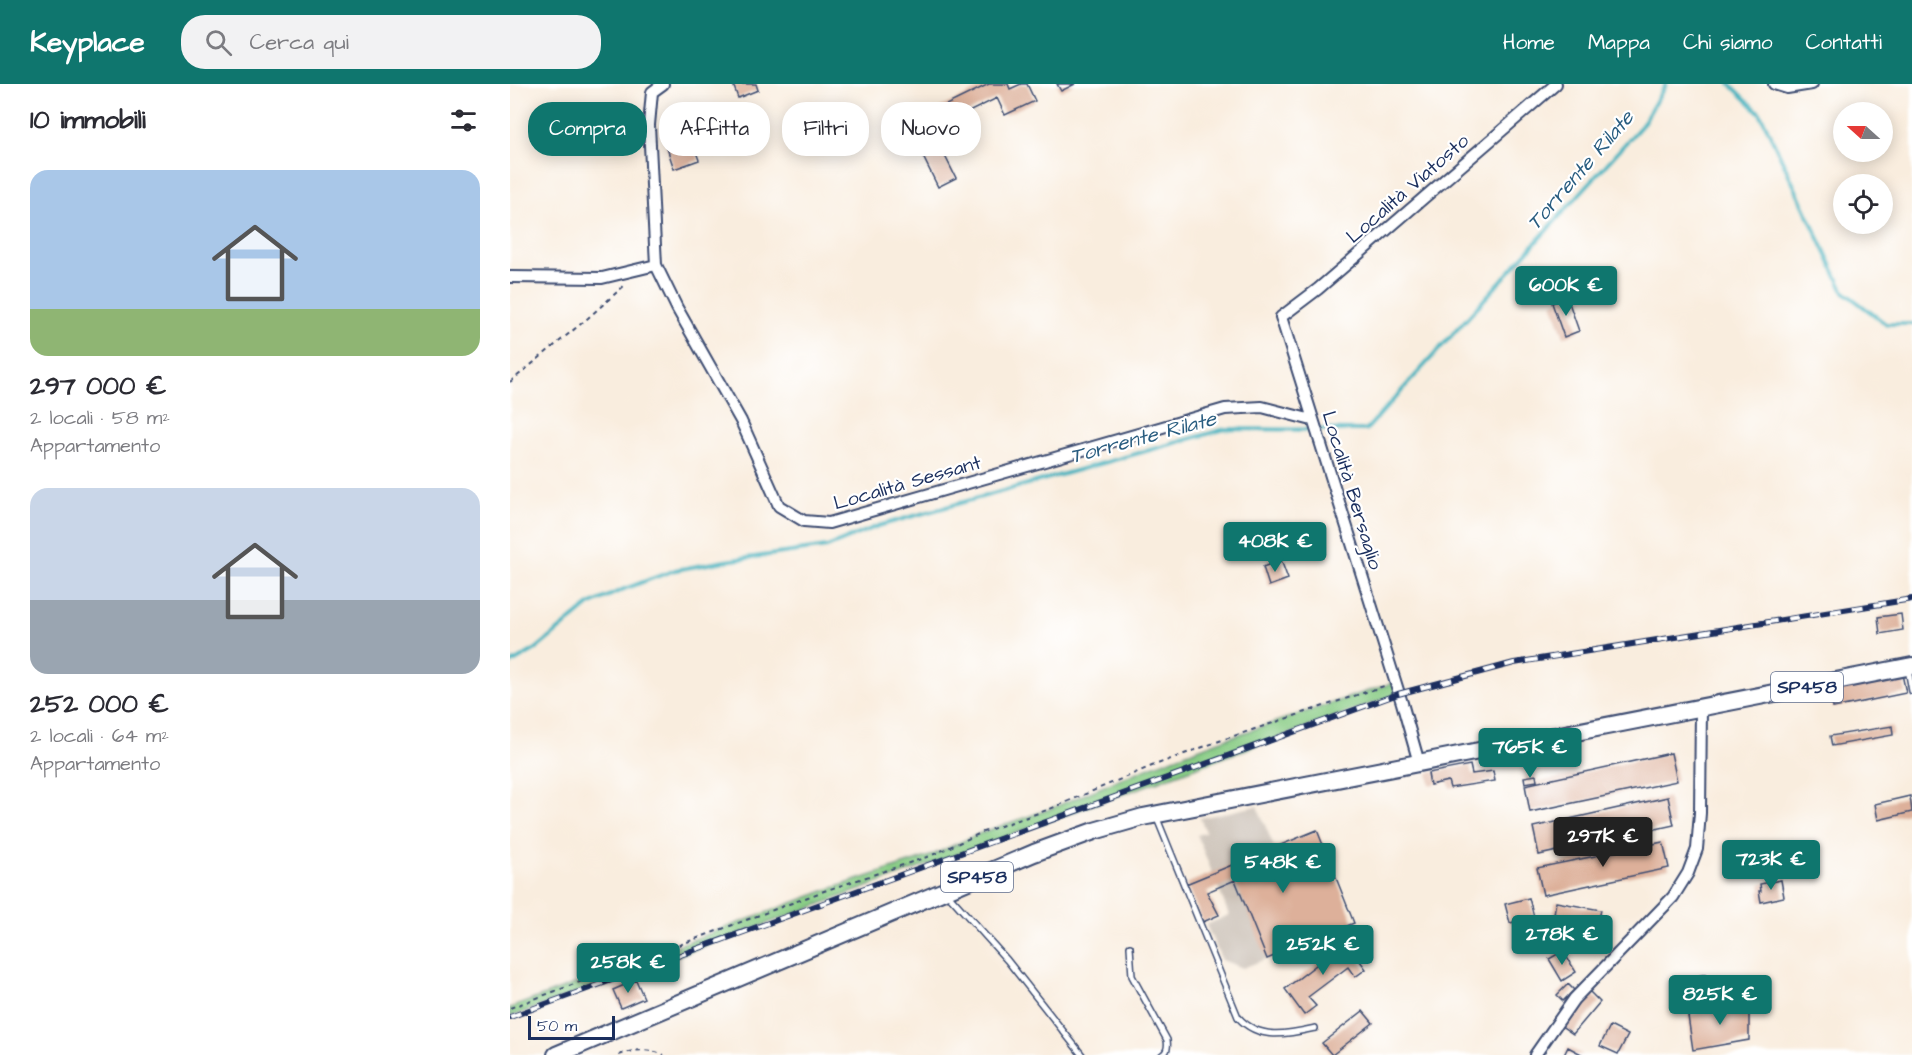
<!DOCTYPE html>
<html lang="it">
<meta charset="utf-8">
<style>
:root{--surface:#fff;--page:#f2f2f3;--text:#2b2b33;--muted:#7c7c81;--accent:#0f766e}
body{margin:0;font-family:"Architects Daughter",sans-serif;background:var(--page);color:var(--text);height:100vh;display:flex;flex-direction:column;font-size:22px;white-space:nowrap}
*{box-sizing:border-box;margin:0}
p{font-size:20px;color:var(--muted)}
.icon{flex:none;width:33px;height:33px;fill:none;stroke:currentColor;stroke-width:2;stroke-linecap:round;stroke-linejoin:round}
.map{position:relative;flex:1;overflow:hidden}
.side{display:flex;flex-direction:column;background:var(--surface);width:510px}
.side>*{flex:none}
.banner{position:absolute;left:18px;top:18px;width:570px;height:54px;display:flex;gap:12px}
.needle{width:39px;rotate:291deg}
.fabs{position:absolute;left:1323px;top:18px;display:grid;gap:12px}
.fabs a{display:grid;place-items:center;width:60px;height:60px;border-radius:50%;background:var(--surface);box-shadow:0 3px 15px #0003;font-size:30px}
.scale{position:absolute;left:18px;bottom:15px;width:87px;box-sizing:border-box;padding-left:6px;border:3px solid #1b2f5e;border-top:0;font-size:16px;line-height:21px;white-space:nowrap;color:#1b2f5e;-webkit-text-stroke:4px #fff;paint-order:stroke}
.price{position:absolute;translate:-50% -51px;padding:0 14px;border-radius:6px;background:var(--accent);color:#fff;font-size:20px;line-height:39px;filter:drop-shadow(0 2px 3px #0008)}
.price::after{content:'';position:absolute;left:50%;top:36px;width:18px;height:14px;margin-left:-9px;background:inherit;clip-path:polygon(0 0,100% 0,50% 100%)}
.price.selected{background:#222;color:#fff}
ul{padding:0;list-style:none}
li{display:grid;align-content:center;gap:12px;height:318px;padding:0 30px}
li span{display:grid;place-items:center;height:186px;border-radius:18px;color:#555}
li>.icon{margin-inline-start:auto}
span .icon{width:108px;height:108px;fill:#fffc;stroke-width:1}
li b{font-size:26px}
h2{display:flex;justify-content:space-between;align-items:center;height:72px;padding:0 30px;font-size:26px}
.tag{padding:0 21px;border-radius:24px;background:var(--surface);box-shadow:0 3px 15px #0003;font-size:21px;line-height:54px}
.tag.selected{background:var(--accent);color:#fff}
header{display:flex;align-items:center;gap:36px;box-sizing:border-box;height:84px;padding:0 30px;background:var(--accent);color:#fff}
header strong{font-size:28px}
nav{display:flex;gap:33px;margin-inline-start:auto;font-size:21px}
.search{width:420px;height:54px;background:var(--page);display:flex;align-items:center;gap:15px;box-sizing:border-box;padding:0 21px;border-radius:24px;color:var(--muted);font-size:22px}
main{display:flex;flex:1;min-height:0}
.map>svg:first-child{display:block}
</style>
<header>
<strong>Keyplace</strong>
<div class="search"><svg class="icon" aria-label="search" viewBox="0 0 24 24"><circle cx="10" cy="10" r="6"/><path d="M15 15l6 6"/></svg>Cerca qui</div>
<nav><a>Home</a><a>Mappa</a><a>Chi siamo</a><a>Contatti</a></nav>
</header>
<main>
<section class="side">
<h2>10 immobili<svg class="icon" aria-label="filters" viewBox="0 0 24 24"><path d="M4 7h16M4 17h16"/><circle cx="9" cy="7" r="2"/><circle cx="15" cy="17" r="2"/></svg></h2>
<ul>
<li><span style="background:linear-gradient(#a9c7e8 75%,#8fb573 0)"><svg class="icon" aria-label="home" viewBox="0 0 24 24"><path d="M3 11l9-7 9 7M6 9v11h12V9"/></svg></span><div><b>297 000 €</b><p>2 locali · 58 m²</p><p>Appartamento</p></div></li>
<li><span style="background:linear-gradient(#c9d6e8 60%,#9aa5b1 0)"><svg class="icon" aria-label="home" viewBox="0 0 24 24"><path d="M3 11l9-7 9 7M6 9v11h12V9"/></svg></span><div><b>252 000 €</b><p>2 locali · 64 m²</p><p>Appartamento</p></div></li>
</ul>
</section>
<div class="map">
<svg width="1402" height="971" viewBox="0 0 1402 971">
<rect width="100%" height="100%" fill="#fff"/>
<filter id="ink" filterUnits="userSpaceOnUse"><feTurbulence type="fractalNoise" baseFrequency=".0167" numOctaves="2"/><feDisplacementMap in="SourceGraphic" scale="12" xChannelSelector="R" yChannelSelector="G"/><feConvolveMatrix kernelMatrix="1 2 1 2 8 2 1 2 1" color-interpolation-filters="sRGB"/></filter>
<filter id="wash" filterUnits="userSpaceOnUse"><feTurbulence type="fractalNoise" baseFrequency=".008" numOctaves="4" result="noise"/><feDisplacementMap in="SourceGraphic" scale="24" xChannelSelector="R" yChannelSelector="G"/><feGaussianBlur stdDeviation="1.35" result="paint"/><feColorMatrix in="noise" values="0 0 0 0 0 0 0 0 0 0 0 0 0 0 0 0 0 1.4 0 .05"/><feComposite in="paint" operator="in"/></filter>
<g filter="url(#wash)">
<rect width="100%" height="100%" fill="#f9edde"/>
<path fill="#ccc2b8" d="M747 722 803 856 733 884 712 876 696 841 719 831 687 751 696 748 690 734Z"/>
<path fill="#89cc85" stroke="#527e72" stroke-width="1.5" d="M885 598 888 610 0 933V924L314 807 420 772 473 748 540 725 642 682 712 656Z"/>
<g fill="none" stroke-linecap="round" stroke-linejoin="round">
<path stroke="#44b3bf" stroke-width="4" d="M1220 0 1250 29 1334 208 1376 240H1402
M0 580 26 565 79 521 114 505 165 486 215 477 317 463 368 442 715 345 856 346 1132 41 1156 0"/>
</g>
<g id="blocks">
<path fill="#ddb09a" d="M223 0H246L248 6 228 14Z
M479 0H498L500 5 511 0H517L525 17 495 31 487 14 422 46 446 94 428 103 397 40Z
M547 0H565L551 7Z
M180 52 189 76 164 85 156 61Z
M1057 213 1069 247 1054 253 1042 219Z
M771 476 778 495 759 502 753 483Z
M1391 530 1393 546 1370 550 1368 533Z
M1392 590 1396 609 1323 624 1320 606Z
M1382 642 1383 651 1322 662 1320 652Z
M1161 669 1167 697 1020 728 1015 701Z
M960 681 962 690 983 687 985 697 940 704 938 697 920 701 918 689Z
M1026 691 1027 697 1015 699 1014 693Z
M1400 712 1402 728 1368 736 1365 720Z
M1158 713 1164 741 1029 771 1023 743Z
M807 746 844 839 757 875 725 796 697 808 709 831 693 838 676 800Z
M1153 758 1159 784 1033 811 1027 784Z
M1271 796 1274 813 1251 818 1249 807H1251L1250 800Z
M1019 814 1024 833 1000 839 995 820Z
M1046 818 1091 826 1088 838 1044 830Z
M836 858 856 885 845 893 838 883 798 913 806 922 794 931 775 905Z
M1053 867 1066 888 1052 897 1039 875Z
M1196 890 1201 908 1166 917 1162 898Z
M126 896 134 914 111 924 103 906Z
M1058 900 1064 906 1053 917 1047 911Z
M1079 907 1090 918 1063 950 1050 941 1067 919Z
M1239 916V956L1183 966 1178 932Z
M853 927 863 939 822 971 812 959Z
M1100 942 1118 951 1108 970 1090 962Z
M1058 963 1073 971H1054Z"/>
</g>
</g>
<g filter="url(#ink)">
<use href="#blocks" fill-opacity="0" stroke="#3c4c71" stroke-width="1.5"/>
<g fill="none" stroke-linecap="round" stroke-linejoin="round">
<g stroke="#3c4c71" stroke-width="8">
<path id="lane" d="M1398 585 1402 607
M646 732 728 933C749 957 778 950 805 944
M436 808 497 876 572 971
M620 863 622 892 657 956C658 962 658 968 652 971"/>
</g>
<g stroke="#3c4c71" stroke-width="14">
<path id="street" d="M1264 0 1277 4 1302 0
M146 181 139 41 142 8 153 0
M0 193 92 194 146 181 167 224 231 337 269 422 294 437 319 439 715 325 752 323 802 336
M909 679 892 619 771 233 808 205 1046 0
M1025 971 1064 915 1163 813 1178 789 1187 765 1190 729 1191 623"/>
</g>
<g stroke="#3c4c71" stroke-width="20">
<path id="primary" d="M46 971 524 769 584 747 633 733 1402 582"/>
</g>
<path stroke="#3c4c71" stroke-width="2" stroke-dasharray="4.5 4.5" stroke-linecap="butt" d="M0 298 78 234 115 201
M0 924 314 807 420 772 473 748 540 725 642 682 712 656 877 601
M109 971C125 965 138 964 154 971"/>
<use href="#lane" stroke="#fff" stroke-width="5"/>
<use href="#street" stroke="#fff" stroke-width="10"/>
<use href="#primary" stroke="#fff" stroke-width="16"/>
<g stroke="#1b2f5e" stroke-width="6">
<path id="rail" d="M0 933 888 610 1004 579 1402 515"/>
</g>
<use href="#rail" stroke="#fff" stroke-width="4" stroke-dasharray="11" stroke-linecap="butt"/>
</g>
</g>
<g text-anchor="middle" stroke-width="4.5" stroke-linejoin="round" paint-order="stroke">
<g fill="#fff" stroke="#5f6d8e" stroke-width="1.5">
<rect x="1261" y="588" width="72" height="30" rx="4.5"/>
<rect x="431" y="778" width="72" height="30" rx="4.5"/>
</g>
<g font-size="18" font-weight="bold" fill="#1b2f5e">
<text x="1297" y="609">SP458</text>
<text x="467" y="799">SP458</text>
</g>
<g font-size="20" fill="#1b2f5e" stroke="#fff">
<text transform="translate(897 104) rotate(-41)" y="7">Località Viatosto</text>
<text transform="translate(397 398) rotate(-16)" y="7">Località Sessant</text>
<text transform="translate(843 406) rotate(73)" y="7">Località Bersaglio</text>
</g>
<g font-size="21" font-style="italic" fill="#295d80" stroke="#fff">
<text transform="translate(1070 86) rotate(-49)" y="7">Torrente Rilate</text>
<text transform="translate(633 353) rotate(-15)" y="7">Torrente Rilate</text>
</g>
</g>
</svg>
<div class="fabs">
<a><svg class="needle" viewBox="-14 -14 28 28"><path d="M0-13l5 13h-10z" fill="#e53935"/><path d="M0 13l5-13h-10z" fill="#7c7c81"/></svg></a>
<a><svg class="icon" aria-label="locate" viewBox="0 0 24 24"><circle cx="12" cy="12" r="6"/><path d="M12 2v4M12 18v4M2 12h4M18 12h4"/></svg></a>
</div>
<div class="scale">50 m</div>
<b class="price" style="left:1056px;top:233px">600K €</b>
<b class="price" style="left:765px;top:489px">408K €</b>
<b class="price" style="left:1020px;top:695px">765K €</b>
<b class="price selected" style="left:1093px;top:784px">297K €</b>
<b class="price" style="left:1261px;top:807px">723K €</b>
<b class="price" style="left:773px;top:810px">548K €</b>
<b class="price" style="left:1052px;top:882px">278K €</b>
<b class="price" style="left:813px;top:892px">252K €</b>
<b class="price" style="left:118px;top:910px">258K €</b>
<b class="price" style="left:1210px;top:942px">825K €</b>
<div class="banner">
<a class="tag selected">Compra</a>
<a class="tag">Affitta</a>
<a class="tag">Filtri</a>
<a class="tag">Nuovo</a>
</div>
</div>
</main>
